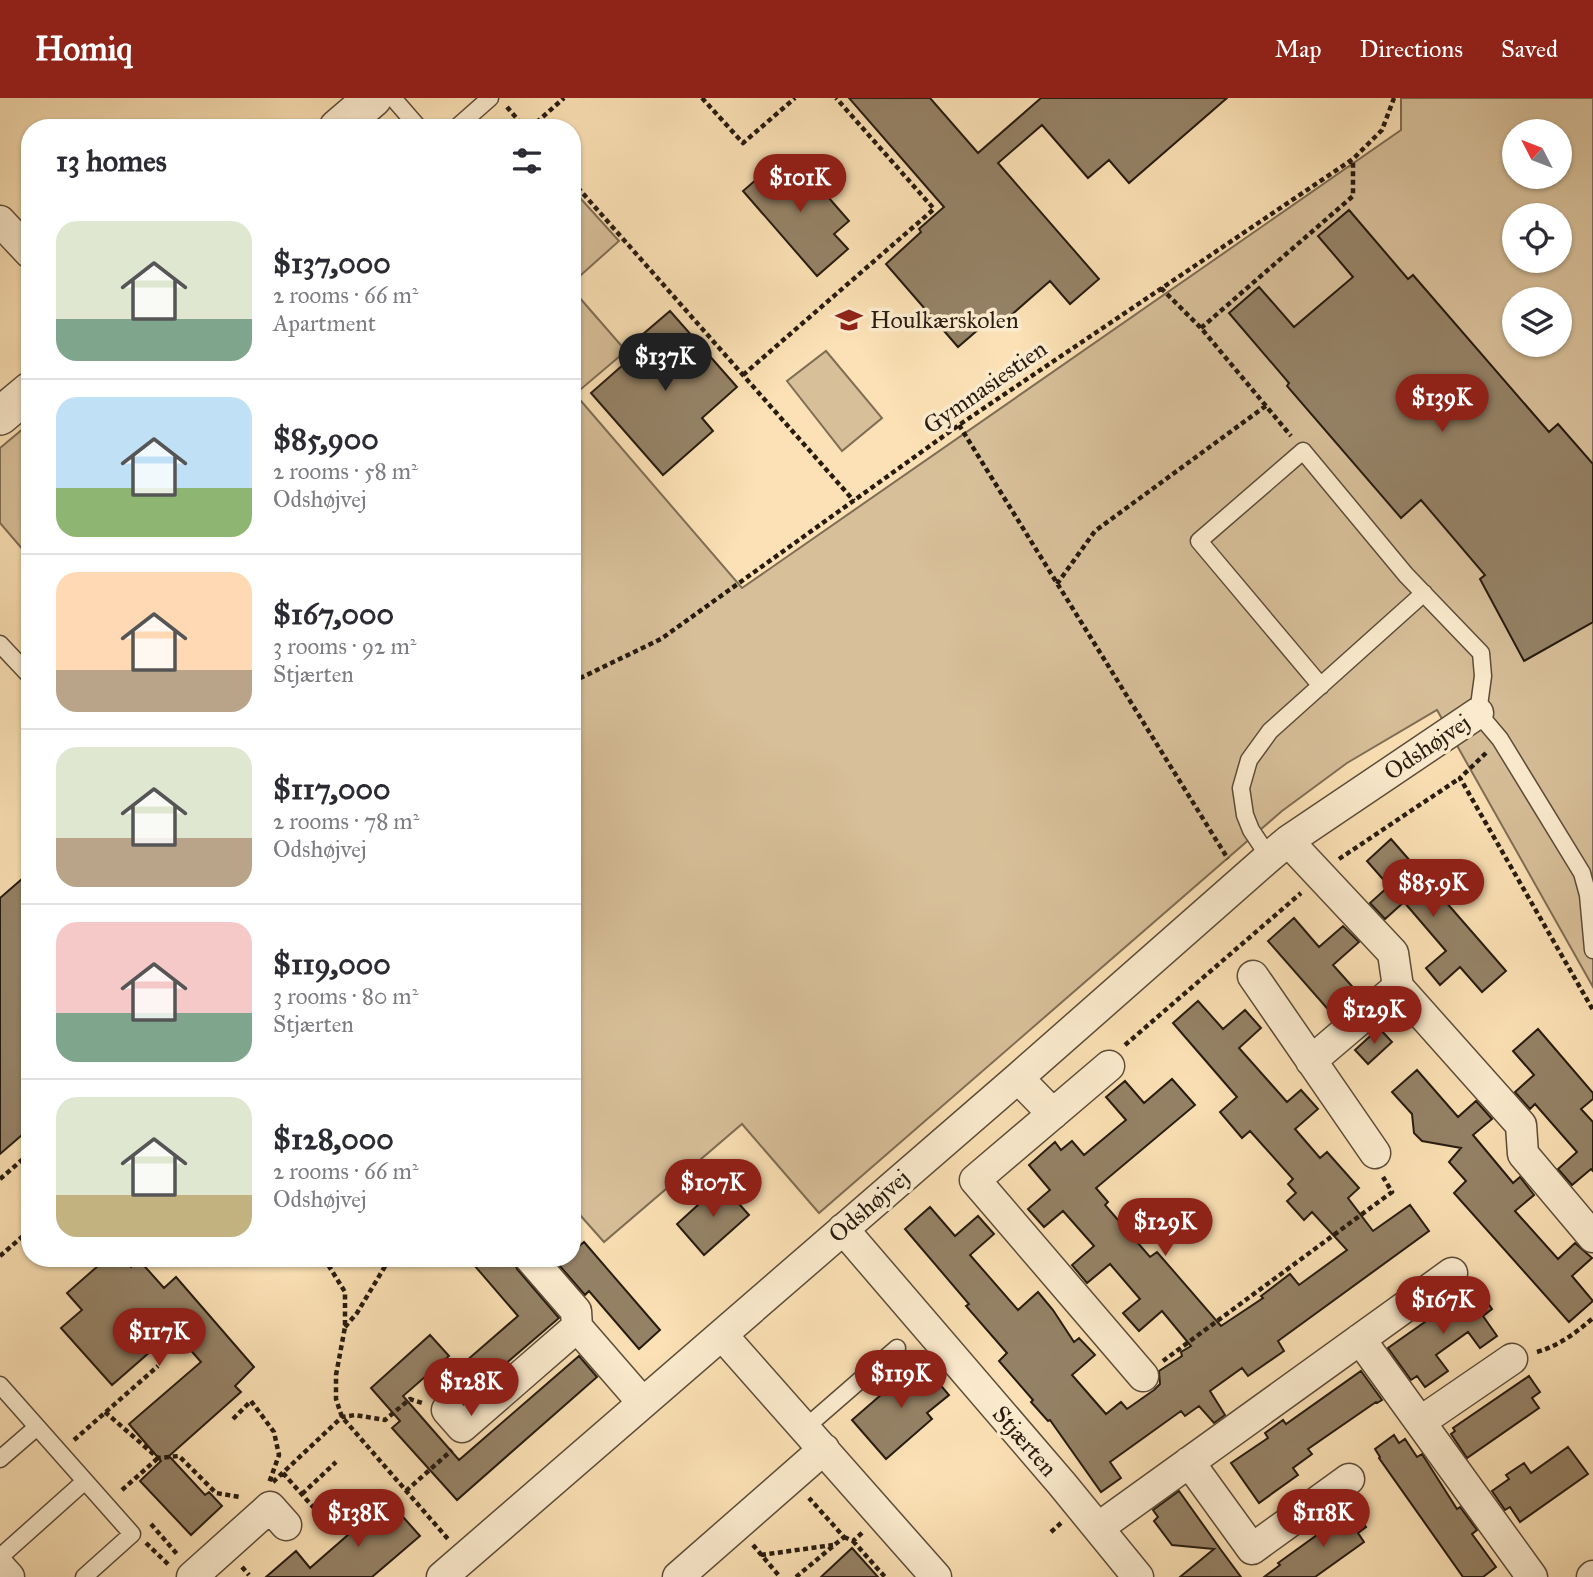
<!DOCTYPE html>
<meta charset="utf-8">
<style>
:root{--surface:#fff;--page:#f2f2f3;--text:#2b2b33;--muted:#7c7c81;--line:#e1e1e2;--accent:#8f2418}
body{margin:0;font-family:"IM FELL Great Primer",serif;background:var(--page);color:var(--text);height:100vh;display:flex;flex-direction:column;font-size:26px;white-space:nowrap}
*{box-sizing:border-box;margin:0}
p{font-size:23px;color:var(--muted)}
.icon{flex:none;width:38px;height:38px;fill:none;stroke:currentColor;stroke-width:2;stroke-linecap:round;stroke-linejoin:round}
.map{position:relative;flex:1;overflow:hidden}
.panel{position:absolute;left:21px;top:21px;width:560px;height:1148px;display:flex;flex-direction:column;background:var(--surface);border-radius:28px;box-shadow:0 2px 5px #0004}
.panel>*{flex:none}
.needle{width:46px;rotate:312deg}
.fabs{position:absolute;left:1502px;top:21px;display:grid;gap:14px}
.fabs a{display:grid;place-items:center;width:70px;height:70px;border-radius:50%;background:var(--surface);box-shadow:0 2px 5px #0004;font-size:35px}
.price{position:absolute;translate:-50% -60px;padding:0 16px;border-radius:24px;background:var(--accent);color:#fff;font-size:23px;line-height:46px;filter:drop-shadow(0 2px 4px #0008)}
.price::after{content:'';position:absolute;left:50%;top:42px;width:21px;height:16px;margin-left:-10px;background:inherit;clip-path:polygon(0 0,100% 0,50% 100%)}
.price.current{background:#222;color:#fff}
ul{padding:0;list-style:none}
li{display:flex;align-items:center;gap:21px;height:175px;padding:0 35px}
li+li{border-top:2px solid var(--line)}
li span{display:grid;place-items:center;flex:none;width:196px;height:140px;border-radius:21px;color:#555}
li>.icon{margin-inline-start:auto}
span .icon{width:84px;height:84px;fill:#fffc;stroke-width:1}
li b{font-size:30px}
h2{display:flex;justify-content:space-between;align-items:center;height:84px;padding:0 35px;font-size:30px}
header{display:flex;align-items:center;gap:42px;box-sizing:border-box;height:98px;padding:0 35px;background:var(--accent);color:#fff}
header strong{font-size:33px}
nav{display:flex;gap:38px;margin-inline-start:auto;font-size:24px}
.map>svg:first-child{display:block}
</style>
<header>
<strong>Homiq</strong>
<nav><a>Map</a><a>Directions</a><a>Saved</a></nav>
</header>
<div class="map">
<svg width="1593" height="1479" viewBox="0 0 1593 1479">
<rect width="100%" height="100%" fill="#fbe1b5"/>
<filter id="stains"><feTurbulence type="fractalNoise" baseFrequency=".00286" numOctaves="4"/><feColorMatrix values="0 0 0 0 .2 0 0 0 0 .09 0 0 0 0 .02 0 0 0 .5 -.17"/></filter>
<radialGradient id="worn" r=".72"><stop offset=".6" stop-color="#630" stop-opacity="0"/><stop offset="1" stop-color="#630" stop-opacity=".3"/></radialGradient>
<path fill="#d7bf99" stroke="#7f6d54" stroke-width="2" fill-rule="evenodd" d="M1401 0H1593V889L1437 612 1347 665 1282 713 819 1115 742 1026 604 1144 572 1108V191L626 253 575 296 742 490 1401 32ZM1514 33H1559V79H1514ZM1514 117H1559V163H1514ZM1514 201H1559V247H1514Z
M572 91 619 143 572 185Z
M826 253 882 320 842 353 787 283Z
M30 325V460L0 425V350Z"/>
<path fill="#958266" stroke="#271b10" stroke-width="2" d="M849 0H930L978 55 1041 0H1227L1129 85 1109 62 1088 80 1042 27 998 65 1099 181 1070 206 1050 183 1001 226 994 218 958 249 886 166 921 134 919 131 944 109Z
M794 60 849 123 834 136 848 151 817 178 743 93 774 66 779 73Z
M1349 112 1408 181 1413 177 1549 334 1558 326 1593 366V524L1524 563 1480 481 1485 477 1421 402 1401 420 1287 288 1289 285 1229 215 1259 189 1294 229 1353 179 1318 138Z
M670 213 737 289 702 320 713 333 663 377 591 295 641 251 635 243Z
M1391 741 1506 873 1482 894 1460 869 1440 887 1426 870 1446 853 1404 804 1385 821 1370 805 1389 788 1367 763Z
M30 774V1030L0 1056V800Z
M1294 820 1319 849 1343 828 1359 844 1333 867 1358 895 1333 917 1268 843Z
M1198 903 1223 931 1245 912 1261 930 1239 950 1287 1004 1301 992 1318 1011 1295 1031 1320 1060 1327 1054 1359 1090 1348 1100 1373 1133 1410 1107 1429 1133 1278 1243 1284 1253 1248 1278 1242 1270 1210 1293 1225 1317 1214 1325 1199 1308 1185 1318 1181 1313 1110 1364 1121 1380 1101 1394 1050 1322 1048 1323 1031 1304 1033 1302 999 1263 1007 1255 966 1208 969 1206 905 1131 930 1109 955 1138 978 1118 994 1136 970 1157 1018 1212 1038 1194 1053 1212 1074 1244 1079 1240 1095 1257 1072 1277 1106 1316 1121 1304 1127 1311 1154 1292 1160 1286 1159 1273 1182 1258 1181 1254 1191 1248 1162 1213 1139 1233 1123 1215 1140 1201 1110 1166 1087 1185 1072 1167 1094 1148 1063 1113 1044 1129 1028 1111 1050 1092 1029 1067 1055 1044 1061 1052 1072 1043 1084 1057 1126 1022 1106 999 1125 983 1144 1005 1172 981 1195 1007 1096 1090 1108 1104 1105 1107 1150 1159 1157 1154 1221 1228 1263 1200 1261 1198 1290 1176 1299 1187 1347 1152 1312 1114 1304 1122 1287 1103 1296 1095 1288 1086 1293 1081 1250 1033 1242 1040 1220 1014 1237 999 1173 925Z
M1379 930 1392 944 1368 966 1355 952Z
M1538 931 1593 995V1001L1581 1011 1593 1024V1073L1591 1071 1572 1087 1558 1071 1577 1054 1535 1006 1530 1011 1515 994 1534 977 1513 953Z
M1417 972 1458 1019 1476 1003 1492 1021 1473 1037 1513 1085 1520 1079 1534 1097 1515 1113 1558 1161 1575 1145 1592 1160 1572 1178 1593 1203 1569 1224 1454 1095 1466 1083 1449 1064 1461 1050 1422 1043 1414 1035 1412 1016 1392 994Z
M721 1086 749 1117 704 1157 677 1126Z
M584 1144 660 1232 639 1251 589 1193 585 1197 553 1160H572V1154Z
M107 1160H124L131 1169 139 1162 164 1190 176 1179 254 1269 235 1288 241 1294 169 1358 205 1397 209 1394 222 1408 191 1437 140 1383 161 1363 129 1326 201 1264 174 1233 112 1287 61 1230 82 1212 67 1195Z
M468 1160H513L517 1171 559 1220 476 1291 458 1270 518 1218Z
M1476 1188 1492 1211 1483 1218 1497 1238 1480 1250 1468 1234 1436 1257 1448 1273 1425 1289 1417 1278 1411 1282 1388 1250Z
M430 1237 449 1258 403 1298 459 1362 579 1258 597 1279 457 1402 392 1330 400 1323 371 1290Z
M920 1263 949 1297 927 1315 932 1321 886 1361 852 1322Z
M1361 1273 1382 1302 1377 1305 1376 1304 1308 1351 1312 1356 1293 1370 1298 1377 1259 1405 1231 1365 1268 1340 1265 1335 1283 1322 1286 1326Z
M1529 1278 1540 1294 1532 1300 1539 1310 1467 1360 1451 1336 1455 1333 1453 1330Z
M1394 1337 1399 1345 1405 1341 1417 1359 1422 1356 1457 1411 1460 1409 1477 1432 1472 1436 1496 1469 1483 1479H1463L1379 1360 1380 1359 1375 1351Z
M1568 1349 1588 1376 1520 1424 1510 1409 1505 1412 1492 1393 1509 1381 1506 1377 1524 1365 1531 1375Z
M1179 1393 1221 1452 1241 1479H1180L1214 1451 1172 1447 1154 1423 1158 1419 1153 1412Z
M388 1402 420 1438 372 1479H266L296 1453 310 1470Z
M1353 1411 1366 1429 1358 1435 1364 1444 1315 1479H1264L1280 1467 1278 1465Z
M852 1450 878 1479H821Z"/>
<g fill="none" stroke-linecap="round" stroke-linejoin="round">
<g stroke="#5c4c39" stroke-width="19">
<path id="service" d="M393 0 419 30
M456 30 490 0
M0 546 30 578
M1321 588 1199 443 1303 353 1406 477 1481 555 1483 578 1478 615 1500 641 1582 775 1588 797 1593 852
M1269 759 1251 732 1245 717 1241 690 1249 662 1270 633 1424 495
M0 1287 132 1436 84 1479
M805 1330 897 1250
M0 1361 37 1329
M0 1459 85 1383"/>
</g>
<g stroke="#5c4c39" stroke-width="33">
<path id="minor" d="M0 123 30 155
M1288 743 1393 855 1398 889 1521 1027 1523 1056 1593 1139
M1253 878 1375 1055
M1311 963 1398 889
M1109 968 975 1082 1143 1278
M1018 980 1053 1016
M843 1131 1062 1386 1138 1479
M530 1160 576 1213 577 1229
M722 1237 936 1479
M1360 1241 1532 1479
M447 1312 462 1329 577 1229 643 1305
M1420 1324 1512 1261
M1189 1364 1252 1451 1349 1381
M1098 1430 1452 1175
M0 1469 9 1479
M192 1479 270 1409 286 1427
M442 1479 1018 980 1269 759 1288 743 1478 615
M678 1479 824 1351
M1592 1479 1593 1478"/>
</g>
<g stroke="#5c4c39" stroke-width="40">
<path id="tertiary" d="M338 30 373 0
M0 318 30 293"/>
</g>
<path stroke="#271b10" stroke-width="4.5" stroke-dasharray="5 3.5" stroke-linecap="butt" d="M702 0 743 45 795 0
M507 9 525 30
M530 30 564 0
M572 83 854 403
M1161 190 1201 230 1291 338
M1201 230 1353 98V62
M743 277 934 111 836 0
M959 327 1228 761
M1057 486 1095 433 1267 307
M572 584 661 541 959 327 1353 61 1382 32 1394 0
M1486 655 1460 680 1593 912
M1339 761 1460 680
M1125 947 1301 795
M0 1081 30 1055
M0 1158 30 1132
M324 1160 345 1194V1229L336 1277V1301L342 1319 448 1441
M345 1229 357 1215 390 1160
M1537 1254C1558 1248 1576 1235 1593 1220
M1163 1263 1392 1094 1383 1079
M105 1314 158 1360 179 1358 216 1395 240 1399
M233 1321 251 1303 274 1334 279 1357 269 1385
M74 1342 158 1268
M283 1375 336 1435
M273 1384 342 1319 355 1317 385 1322 410 1301 422 1305
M122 1392 158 1360
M406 1393 452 1352
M302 1396 336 1364
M151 1426 177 1456
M1051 1434 1061 1425
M844 1439 853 1443 863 1434
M853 1443 885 1479
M146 1445 170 1468
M753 1447 780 1479
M761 1457 833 1447
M242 1469 249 1477
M796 1479 844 1439 809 1400"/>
<use href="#service" stroke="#fceccf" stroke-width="16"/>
<use href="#minor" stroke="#fceccf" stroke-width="30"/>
<use href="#tertiary" stroke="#fceccf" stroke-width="37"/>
</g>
<defs>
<g id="school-bare" transform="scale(2.1)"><path d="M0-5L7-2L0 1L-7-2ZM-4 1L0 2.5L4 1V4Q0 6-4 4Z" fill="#8f2418" stroke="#fceccf" stroke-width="2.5" paint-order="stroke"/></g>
</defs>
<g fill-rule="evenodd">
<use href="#school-bare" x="849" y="222"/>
</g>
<g text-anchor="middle" stroke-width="7" stroke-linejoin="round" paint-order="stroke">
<g font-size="24" fill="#271b10" stroke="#fceccf" text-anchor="start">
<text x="870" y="230">Houlkærskolen</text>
</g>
<g font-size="24" fill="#271b10" stroke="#fceccf">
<text transform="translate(985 289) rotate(-35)" y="8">Gymnasiestien</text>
<text transform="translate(1427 649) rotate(-34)" y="8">Odshøjvej</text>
<text transform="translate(869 1108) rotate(-41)" y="8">Odshøjvej</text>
<text transform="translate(1025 1343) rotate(49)" y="8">Stjærten</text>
</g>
</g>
<rect width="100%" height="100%" filter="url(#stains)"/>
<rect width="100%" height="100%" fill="url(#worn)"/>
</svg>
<div class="fabs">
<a><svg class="needle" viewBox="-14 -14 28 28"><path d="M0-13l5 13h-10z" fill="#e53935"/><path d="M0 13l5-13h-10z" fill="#7c7c81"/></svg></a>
<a><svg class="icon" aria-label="locate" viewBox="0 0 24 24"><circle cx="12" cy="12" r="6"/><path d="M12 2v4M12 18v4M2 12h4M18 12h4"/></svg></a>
<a><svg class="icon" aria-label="layers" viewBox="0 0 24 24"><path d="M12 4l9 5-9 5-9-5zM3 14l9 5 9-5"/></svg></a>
</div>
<b class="price" style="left:800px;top:116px">$101K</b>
<b class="price current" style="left:665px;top:295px">$137K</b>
<b class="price" style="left:1442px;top:336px">$139K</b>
<b class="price" style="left:1433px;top:821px">$85.9K</b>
<b class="price" style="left:1374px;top:948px">$129K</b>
<b class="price" style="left:713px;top:1121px">$107K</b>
<b class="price" style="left:1165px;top:1160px">$129K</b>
<b class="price" style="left:1443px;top:1238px">$167K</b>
<b class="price" style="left:159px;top:1270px">$117K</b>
<b class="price" style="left:901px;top:1312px">$119K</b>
<b class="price" style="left:471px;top:1320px">$128K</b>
<b class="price" style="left:358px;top:1451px">$138K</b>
<b class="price" style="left:1323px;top:1451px">$118K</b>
<section class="panel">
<h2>13 homes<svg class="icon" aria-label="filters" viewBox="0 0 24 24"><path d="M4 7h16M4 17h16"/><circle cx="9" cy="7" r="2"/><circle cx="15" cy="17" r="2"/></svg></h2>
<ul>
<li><span style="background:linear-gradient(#dfe7d0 70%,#7fa58c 0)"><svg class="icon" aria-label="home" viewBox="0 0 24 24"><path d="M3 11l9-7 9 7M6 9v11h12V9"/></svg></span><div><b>$137,000</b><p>2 rooms · 66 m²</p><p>Apartment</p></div></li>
<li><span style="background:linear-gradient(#bfe0f5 65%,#8fb573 0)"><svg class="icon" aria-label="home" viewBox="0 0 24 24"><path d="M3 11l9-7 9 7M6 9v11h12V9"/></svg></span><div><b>$85,900</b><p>2 rooms · 58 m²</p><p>Odshøjvej</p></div></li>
<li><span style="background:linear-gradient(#ffd9b3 70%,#b9a48a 0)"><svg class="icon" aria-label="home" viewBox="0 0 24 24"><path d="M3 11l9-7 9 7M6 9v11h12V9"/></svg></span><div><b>$167,000</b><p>3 rooms · 92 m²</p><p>Stjærten</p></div></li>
<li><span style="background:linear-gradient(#dfe7d0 65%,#b9a48a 0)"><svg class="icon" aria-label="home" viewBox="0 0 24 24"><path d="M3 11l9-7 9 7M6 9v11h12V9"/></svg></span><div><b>$117,000</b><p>2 rooms · 78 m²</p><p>Odshøjvej</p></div></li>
<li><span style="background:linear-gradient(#f6c9c9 65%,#7fa58c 0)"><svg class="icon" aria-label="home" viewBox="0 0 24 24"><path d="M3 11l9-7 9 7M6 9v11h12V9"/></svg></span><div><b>$119,000</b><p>3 rooms · 80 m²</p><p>Stjærten</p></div></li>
<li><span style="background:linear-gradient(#dfe7d0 70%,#c2b280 0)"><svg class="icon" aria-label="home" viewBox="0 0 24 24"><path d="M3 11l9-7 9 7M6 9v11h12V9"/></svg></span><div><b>$128,000</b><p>2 rooms · 66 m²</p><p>Odshøjvej</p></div></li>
</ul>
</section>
</div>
